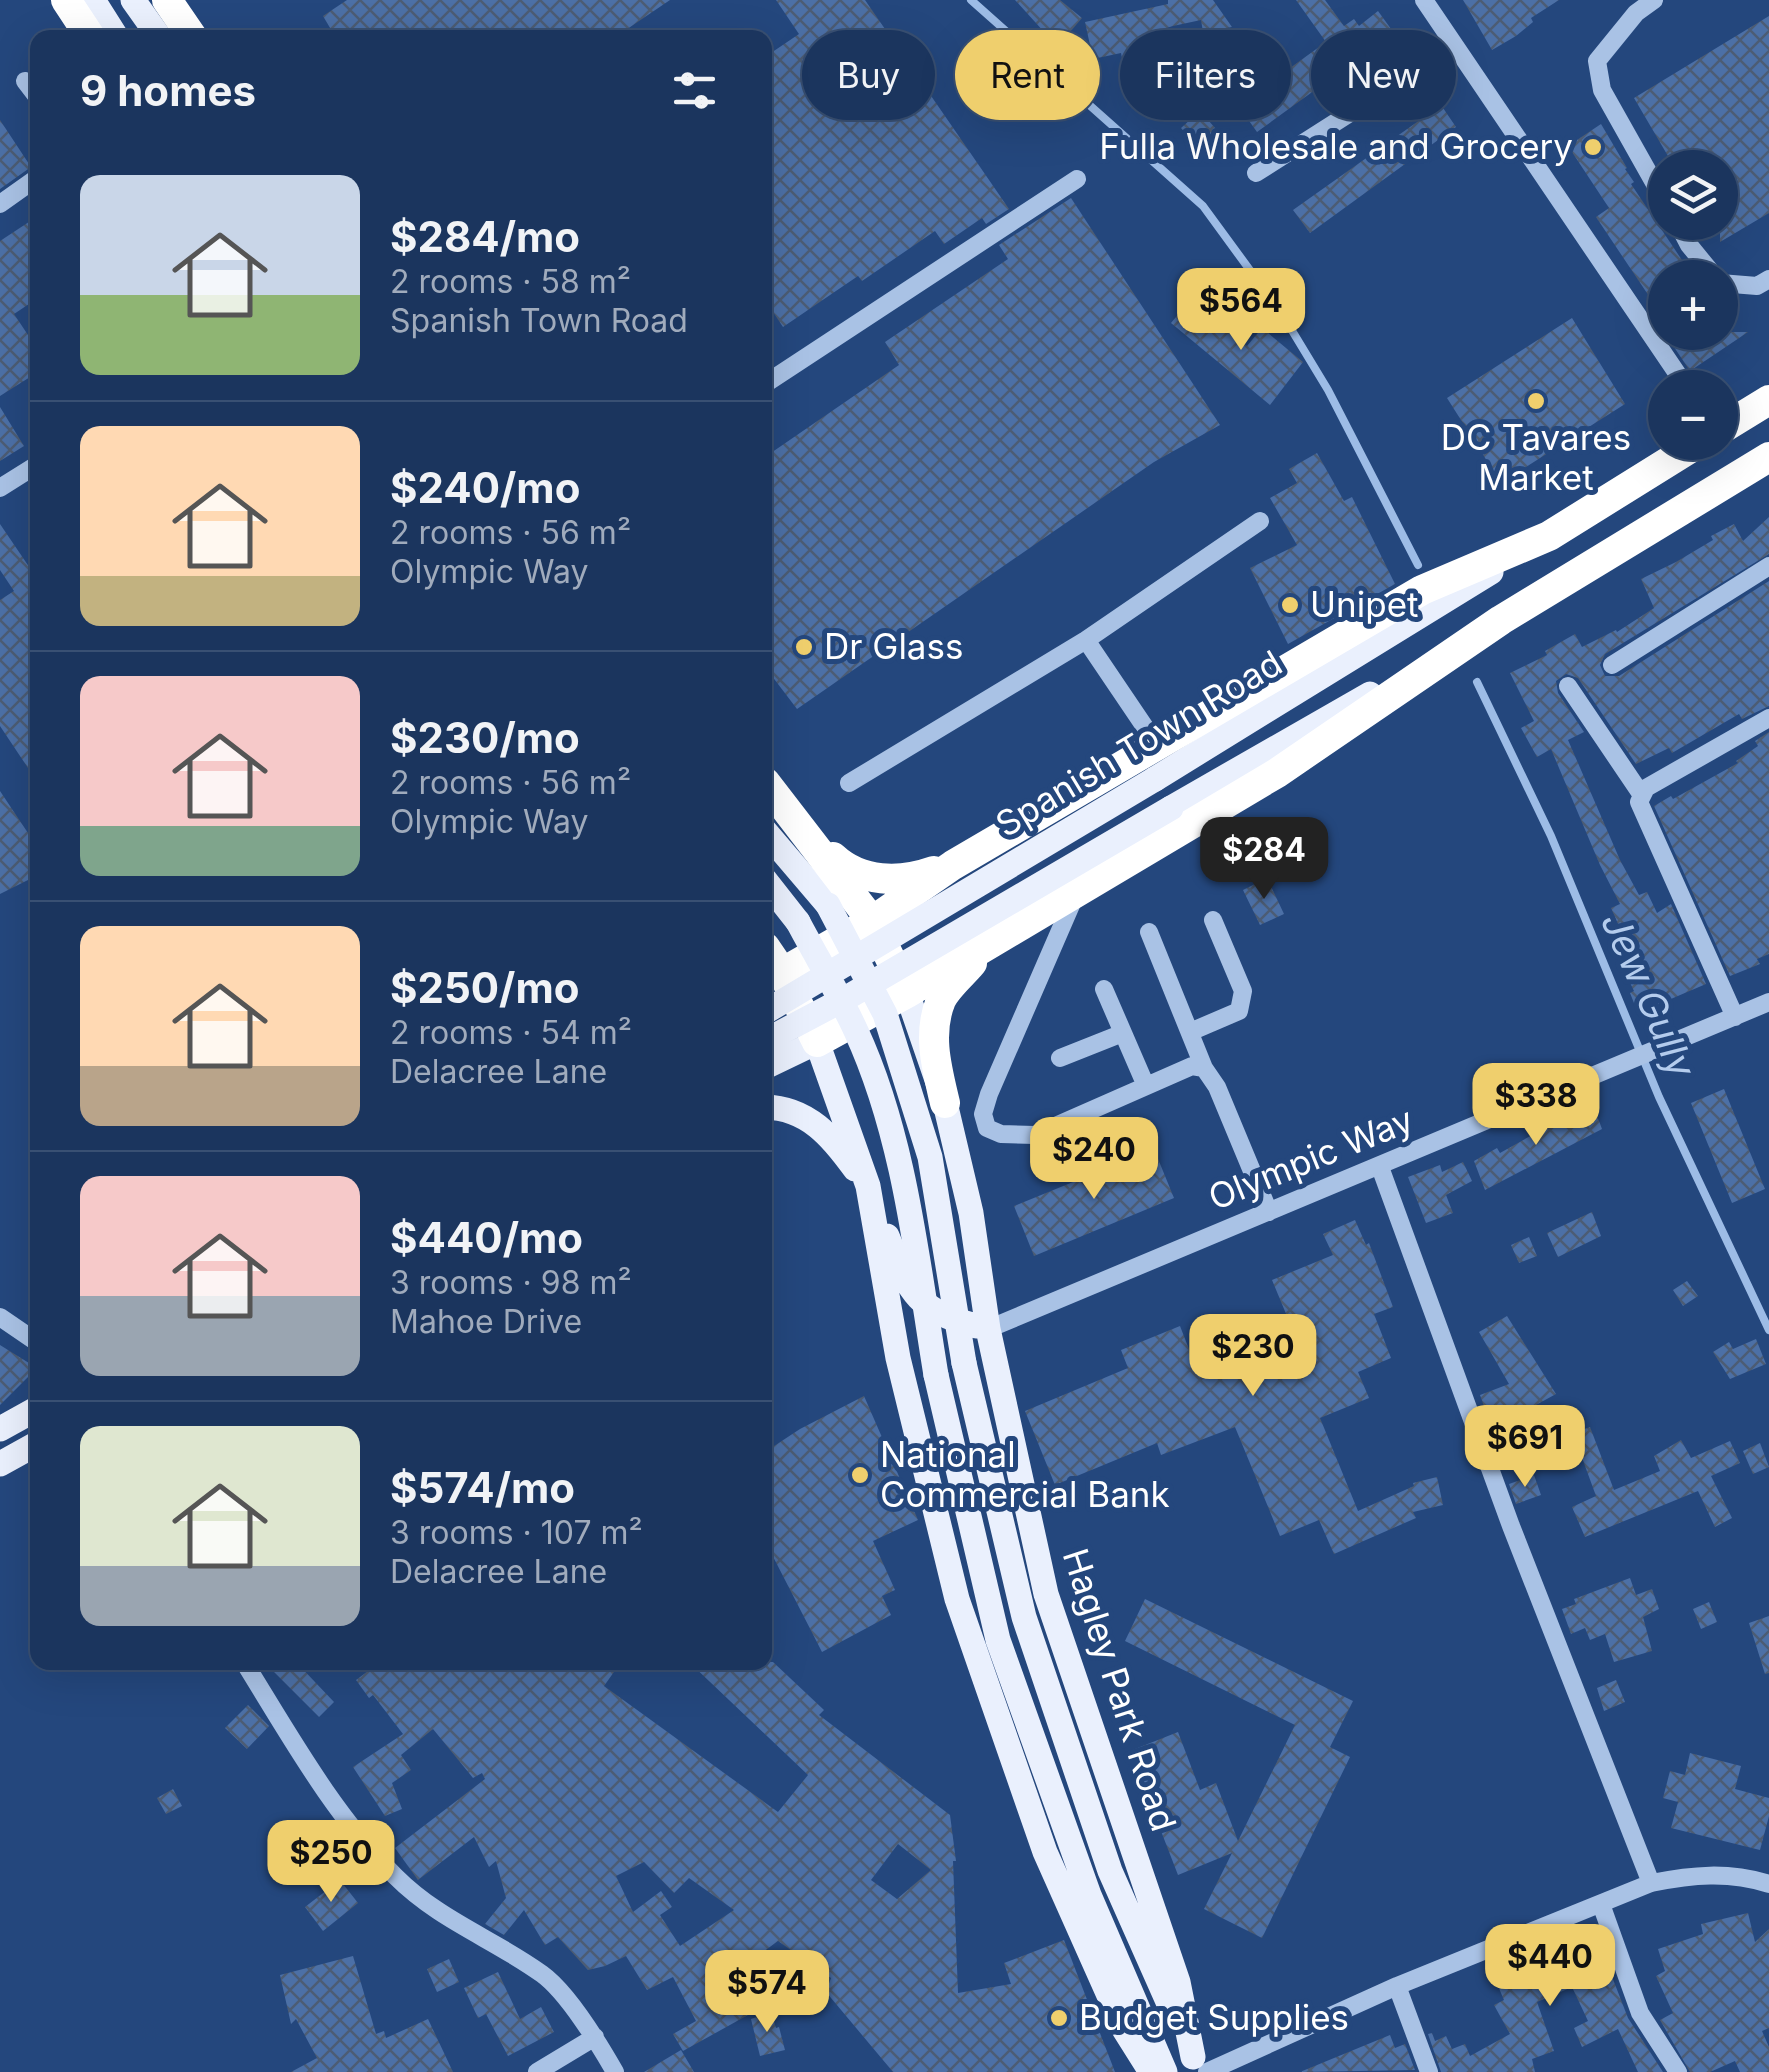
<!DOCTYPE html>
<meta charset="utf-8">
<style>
:root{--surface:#1b355e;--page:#243d64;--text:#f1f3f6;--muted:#a0abbc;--line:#395073;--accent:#efcf6d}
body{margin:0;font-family:Inter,sans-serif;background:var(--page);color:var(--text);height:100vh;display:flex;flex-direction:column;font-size:38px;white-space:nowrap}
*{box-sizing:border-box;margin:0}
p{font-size:32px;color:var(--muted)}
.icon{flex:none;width:55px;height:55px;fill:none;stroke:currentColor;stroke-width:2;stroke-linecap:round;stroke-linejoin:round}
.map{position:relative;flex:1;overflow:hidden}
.drawer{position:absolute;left:30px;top:30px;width:742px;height:1640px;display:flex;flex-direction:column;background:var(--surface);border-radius:20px;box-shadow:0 10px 40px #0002,0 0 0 2px var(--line)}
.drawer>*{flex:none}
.guide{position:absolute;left:802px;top:30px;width:815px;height:90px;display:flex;gap:20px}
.buttons{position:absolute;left:1648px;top:150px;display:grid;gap:20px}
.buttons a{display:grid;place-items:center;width:90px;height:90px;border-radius:50%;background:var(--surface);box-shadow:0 10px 40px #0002,0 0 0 2px var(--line);font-size:50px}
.price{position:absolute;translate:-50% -85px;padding:0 22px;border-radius:20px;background:var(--accent);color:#111;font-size:32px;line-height:65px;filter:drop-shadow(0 2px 5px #0008)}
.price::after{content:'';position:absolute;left:50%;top:60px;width:30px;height:22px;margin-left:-15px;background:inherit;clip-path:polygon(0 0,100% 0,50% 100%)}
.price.active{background:#222;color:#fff}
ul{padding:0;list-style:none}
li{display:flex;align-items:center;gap:30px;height:250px;padding:0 50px}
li+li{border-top:2px solid var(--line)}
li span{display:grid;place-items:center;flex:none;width:280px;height:200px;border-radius:20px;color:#555}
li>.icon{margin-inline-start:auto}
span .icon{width:120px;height:120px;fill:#fffc;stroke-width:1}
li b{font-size:42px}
h2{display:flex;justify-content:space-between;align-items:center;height:120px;padding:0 50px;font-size:42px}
.pill{padding:0 35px;border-radius:45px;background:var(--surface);box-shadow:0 10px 40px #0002,0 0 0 2px var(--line);font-size:35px;line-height:90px}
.pill.active{background:var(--accent);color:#111}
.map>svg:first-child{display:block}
</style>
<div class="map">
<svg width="1769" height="2072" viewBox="0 0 1769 2072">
<defs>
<pattern id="building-cross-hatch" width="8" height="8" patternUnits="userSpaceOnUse" patternTransform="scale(2.5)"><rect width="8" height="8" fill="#4c70a6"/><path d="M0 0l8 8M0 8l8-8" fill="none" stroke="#4c5c74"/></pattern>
</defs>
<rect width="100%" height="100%" fill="#24477d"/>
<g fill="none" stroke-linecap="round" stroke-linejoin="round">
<path stroke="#9dbce6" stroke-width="8" d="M971 0 1203 206 1282 314 1328 390 1418 565
M1477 682 1551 836 1659 1097 1769 1330"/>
</g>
<path fill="url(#building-cross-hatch)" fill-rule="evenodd" d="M347 0H670L614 38H336L323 16Z
M776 0H865L1009 209 986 224 982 218 944 244 935 231 862 281 858 276 783 327 765 300V57L799 34Z
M1015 0H1060L1082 18 1064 39 1060 36 1055 44Z
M1168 0H1213L1232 27 1203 32 1201 20 1173 26 1142 35 1147 58 1123 63 1121 53 1093 59 1085 22 1168 4Z
M1296 0H1325L1344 26 1354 19 1359 26 1378 11 1394 33 1257 132 1212 69 1245 45 1272 81 1326 42Z
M1463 0H1559L1531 18 1533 22 1516 36 1492 50Z
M1769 16V213L1720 242V168H1675L1634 98Z
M1441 105 1456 127 1310 233 1293 210Z
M1200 111 1224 138 1205 155 1181 128Z
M0 120 31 167 0 189Z
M1601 124 1627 168 1625 169 1634 182 1631 184 1694 278H1665V320L1596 217 1609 208 1568 146Z
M1071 198 1220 425 1154 462 797 709 765 667V457L899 365 885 342 1008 259 999 245Z
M38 216V298L14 314 38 350V372L0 396V241Z
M1190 300 1247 346 1262 328 1303 362 1270 405 1171 323Z
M1572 318 1625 404 1501 483 1447 398Z
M1664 332H1748L1690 371Z
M0 407 24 446 0 461Z
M1317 453 1344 501 1352 497 1395 584 1288 644 1250 568 1297 545 1270 498 1297 483 1289 469Z
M1769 517V554L1605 654 1600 665 1605 676H1619L1769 581V706L1742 719 1739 714 1672 753 1669 748 1636 764 1578 678 1566 674 1556 681 1558 693 1584 732 1568 740 1620 860 1639 895 1647 892 1657 913 1671 904 1706 984 1638 1013 1630 993 1634 991 1622 966 1634 960 1611 908 1620 904 1600 865 1551 749 1537 757 1521 728 1534 721 1510 673 1547 655 1545 651 1575 634 1582 647 1616 630 1617 632 1654 608 1641 579 1676 562 1713 540 1711 536 1734 524 1743 541Z
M0 524 38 580V783L0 726V600L14 591 0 570Z
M1769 732V954L1757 959 1760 964 1730 976 1654 806 1671 796 1673 799 1738 763 1736 761 1758 746 1755 741Z
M0 791 38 848V875L0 894Z
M1267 878 1284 914 1260 925 1243 890Z
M1724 1089 1765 1189 1732 1203 1691 1103Z
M1587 1110 1589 1113 1595 1110 1602 1129 1485 1190 1474 1161 1497 1148 1500 1153 1550 1125 1552 1127Z
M1154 1149 1174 1198 1034 1256 1014 1206Z
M1463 1162 1472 1181 1446 1195 1453 1213 1426 1223 1408 1177 1440 1165 1442 1172Z
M1592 1212 1601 1236 1558 1257 1547 1233Z
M1355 1220 1366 1245 1369 1243 1393 1307 1374 1314 1391 1358 1358 1372 1369 1398 1320 1418 1358 1511 1414 1486 1413 1483 1437 1477 1443 1505 1413 1512 1416 1518 1334 1554 1319 1520 1280 1536 1235 1427 1161 1455 1157 1443 1055 1485 1025 1411 1128 1368 1121 1350 1180 1326 1194 1362 1289 1321 1272 1280 1333 1255 1323 1234Z
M1529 1237 1537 1256 1519 1263 1511 1245Z
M1687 1281 1698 1296 1683 1306 1673 1290Z
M1507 1316 1556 1394 1492 1429 1480 1395 1509 1384 1479 1332Z
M1756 1339 1766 1364 1730 1379 1713 1352 1729 1342 1733 1349Z
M0 1345 37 1368 0 1405Z
M864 1396 918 1520 873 1541 895 1590 882 1596 891 1615 822 1652 765 1541V1452L800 1429Z
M1590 1427 1614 1490 1660 1471 1654 1456 1681 1440 1691 1458 1730 1441 1740 1463 1711 1476 1732 1518 1715 1527 1698 1491 1585 1537 1572 1507 1596 1496 1573 1433Z
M1760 1443 1769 1467 1753 1474 1743 1451Z
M1534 1475 1541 1495 1516 1504 1509 1484Z
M1630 1578 1636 1595 1652 1589 1659 1609 1643 1617 1652 1651 1614 1662 1605 1634 1590 1640 1585 1628 1571 1634 1562 1609 1576 1604 1574 1599Z
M1145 1599 1353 1701 1330 1747 1350 1757 1262 1938 1204 1909 1232 1853 1178 1875 1130 1751 1178 1732 1200 1790 1216 1783 1238 1841 1295 1725 1125 1641Z
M1709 1602 1717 1622 1701 1629 1693 1609Z
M1769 1616V1673L1765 1674 1749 1623Z
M264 1662H296L334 1702 319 1717Z
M380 1662H621L604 1686 778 1812 808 1775 689 1662H773L824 1710 819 1715 950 1815 956 1861H953L958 1993 1011 1984 1004 1963 1064 1940 1115 2072H893L826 1992 831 1978 778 1941 736 1972 757 2010 683 2051 673 2034 696 2021 673 1977 647 1990 626 1956 605 1966 588 1970 558 1937 545 1945 524 1910 504 1935 485 1924 506 1898 496 1861 489 1867 474 1837 418 1880 395 1848 485 1779 482 1773 473 1778 433 1729 401 1755 411 1770 392 1783 402 1809 385 1816 353 1767 403 1734 373 1695 369 1698 356 1680ZM898 1844 931 1870 897 1899 871 1880ZM644 1862 674 1893 689 1878 734 1910 680 1946 660 1915 672 1907 661 1891 633 1912 616 1876Z
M1616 1680 1625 1702 1604 1711 1597 1688Z
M248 1705 269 1726 247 1749 225 1728Z
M1690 1753 1741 1766 1735 1789 1769 1798V1816L1760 1850 1671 1828 1678 1802 1663 1798 1670 1771 1685 1775Z
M173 1789 182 1806 166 1814 157 1798Z
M340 1880 358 1903 323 1931 305 1907Z
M1748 1913 1755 1942 1769 1929V2028L1762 2031 1769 2047V2072H1740L1735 2061 1710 2072H1690L1660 2020 1673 2013 1656 1976 1665 1971 1658 1949 1703 1934 1701 1924Z
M1592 1925 1628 2018 1663 2072H1638L1618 2029 1582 2047 1574 2028 1588 2021 1572 1987 1537 2002 1554 2051 1532 2059 1535 2072H1441L1428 2034 1432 2033 1435 2041 1446 2036 1452 2049 1465 2044 1470 2056 1510 2034 1494 2005 1504 2000 1492 1972 1557 1945 1555 1941Z
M353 1956 376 2034 384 2031 386 2038 428 2019 453 2072H291L317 2058 296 2019 291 2024 280 1975Z
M449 1959 459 1982 437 1992 427 1969Z
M498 1972 520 2019 541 2007 554 2032 508 2056 486 2014 478 2018 464 1988Z
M771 2012 776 2028 779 2027 785 2050 760 2056 751 2019Z
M1390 2035 1395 2048 1405 2044 1415 2070 1300 2072Z
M681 2050 694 2072H644Z"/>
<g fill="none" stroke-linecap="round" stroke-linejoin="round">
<path stroke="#a9c2e5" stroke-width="18" d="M1424 0 1687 388
M1654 0 1636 13 1597 61 1602 90 1665 202
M25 81 38 98
M1256 173 1455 46
M0 204 38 177
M1677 222 1689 245 1716 278
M1720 283 1757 286 1769 279
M765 384 1077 179
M0 488 38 464
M1086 640 1157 745
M1612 665 1769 566
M1568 686 1641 794
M849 783 1086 640 1260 521
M1075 896 989 1094 983 1114 987 1128 1001 1134 1035 1135 1192 1066 1204 1068 1217 1087 1269 1212
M1149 932 1204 1068
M1104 989 1146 1086
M1735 1017 1639 802 1646 788 1769 718
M1190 1032 1239 1011 1243 991 1213 920
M1060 1058 1123 1033
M1380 1167 1511 1526 1651 1883
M0 1317 38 1343
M988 1329 1769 1002
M244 1662C290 1736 333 1814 395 1876 440 1921 492 1938 542 1974 567 1992 599 2044 615 2072
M1601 1904 1640 2013 1678 2072
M1397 1986 1429 2072
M537 2072 595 2037
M1207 2072 1397 1986 1651 1883C1692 1875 1728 1871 1769 1884"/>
<path stroke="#eaf0fd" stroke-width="25" d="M93 0 117 38
M133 0 160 38
M1155 779 1491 572
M1171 808 1370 694
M765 831 828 905
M765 880 798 922
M907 993 945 1103 971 1213 988 1329 1046 1594 1178 1982 1193 2057
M765 1067 817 1042 868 1186 898 1358 957 1599 1045 1852 1124 2029 1151 2072
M765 1107C808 1108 832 1137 855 1169
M887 1236C910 1292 914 1309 976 1326
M964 1363 1024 1617 1110 1871 1173 2013
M936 1375 998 1640 1089 1895 1165 2072
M0 1429 38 1408
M0 1464 38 1443"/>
<path stroke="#fff" stroke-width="30" d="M66 0 91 38
M167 0 193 38
M1720 430 1769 400
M765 782 872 921 907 993
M833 857C861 883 900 883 934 871
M765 947 782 972 817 1042 907 993 1277 773 1501 620 1769 457
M790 968 872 921 953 865 1422 590 1549 536 1700 442
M945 1103C937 1069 927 1034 941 1000 947 987 963 974 972 963"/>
<path stroke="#eaf0fd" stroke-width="25" d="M828 905 885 1014 930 1157 964 1363
M798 922C817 958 839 994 856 1031 905 1137 917 1260 936 1375
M765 1012 1155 779
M765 1041 848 997 1171 808"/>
</g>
<g fill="#efcf6d" stroke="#24477d" stroke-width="4">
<circle cx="1593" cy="147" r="10"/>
<circle cx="1536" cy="401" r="10"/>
<circle cx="1290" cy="605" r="10"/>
<circle cx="804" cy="647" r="10"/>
<circle cx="860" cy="1475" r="10"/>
<circle cx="1059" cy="2018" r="10"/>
</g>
<g text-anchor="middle" stroke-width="10" stroke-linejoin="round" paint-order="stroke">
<g font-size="35" fill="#fff" stroke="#24477d" text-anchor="start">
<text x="1573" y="159" text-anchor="end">Fulla Wholesale and Grocery</text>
<text x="1536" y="450" text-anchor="middle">DC Tavares<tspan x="1536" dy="40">Market</tspan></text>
<text x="1310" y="617">Unipet</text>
<text x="824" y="659">Dr Glass</text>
<text x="880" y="1467">National<tspan x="880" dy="40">Commercial Bank</tspan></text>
<text x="1079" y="2030">Budget Supplies</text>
</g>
<g font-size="35" fill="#fff" stroke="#24477d">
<text transform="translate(1139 744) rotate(-31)" y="12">Spanish Town Road</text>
<text transform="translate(1311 1159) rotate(-22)" y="12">Olympic Way</text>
<text transform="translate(1119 1690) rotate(72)" y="12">Hagley Park Road</text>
</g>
<g font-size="38" font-style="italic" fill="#b4cced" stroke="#24477d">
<text transform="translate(1648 995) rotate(66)" y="13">Jew Gully</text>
</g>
</g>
</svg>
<div class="buttons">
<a><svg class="icon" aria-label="layers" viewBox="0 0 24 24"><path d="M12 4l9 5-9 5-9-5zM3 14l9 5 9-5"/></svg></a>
<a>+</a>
<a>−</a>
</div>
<b class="price" style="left:1241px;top:353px">$564</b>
<b class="price active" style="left:1264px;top:902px">$284</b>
<b class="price" style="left:1536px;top:1148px">$338</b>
<b class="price" style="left:1094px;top:1202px">$240</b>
<b class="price" style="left:1253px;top:1399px">$230</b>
<b class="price" style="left:1525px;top:1490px">$691</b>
<b class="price" style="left:331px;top:1905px">$250</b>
<b class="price" style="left:1550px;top:2009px">$440</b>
<b class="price" style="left:767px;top:2035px">$574</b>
<div class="guide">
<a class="pill">Buy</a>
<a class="pill active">Rent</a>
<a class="pill">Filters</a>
<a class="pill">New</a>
</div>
<section class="drawer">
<h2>9 homes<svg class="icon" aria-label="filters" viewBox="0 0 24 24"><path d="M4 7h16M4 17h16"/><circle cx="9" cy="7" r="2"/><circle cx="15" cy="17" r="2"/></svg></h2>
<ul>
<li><span style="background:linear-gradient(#c9d6e8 60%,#8fb573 0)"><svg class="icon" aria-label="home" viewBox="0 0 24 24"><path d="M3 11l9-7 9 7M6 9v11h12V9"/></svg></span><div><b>$284/mo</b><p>2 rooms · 58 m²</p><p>Spanish Town Road</p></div></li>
<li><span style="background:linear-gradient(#ffd9b3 75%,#c2b280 0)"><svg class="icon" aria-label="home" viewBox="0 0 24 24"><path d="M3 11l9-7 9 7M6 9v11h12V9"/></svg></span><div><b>$240/mo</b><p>2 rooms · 56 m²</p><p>Olympic Way</p></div></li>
<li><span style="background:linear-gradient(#f6c9c9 75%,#7fa58c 0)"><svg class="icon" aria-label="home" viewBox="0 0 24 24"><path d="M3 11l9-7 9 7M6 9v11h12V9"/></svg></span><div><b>$230/mo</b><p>2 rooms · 56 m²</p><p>Olympic Way</p></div></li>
<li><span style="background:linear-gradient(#ffd9b3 70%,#b9a48a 0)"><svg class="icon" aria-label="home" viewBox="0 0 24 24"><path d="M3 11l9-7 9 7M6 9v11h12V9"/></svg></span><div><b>$250/mo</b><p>2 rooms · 54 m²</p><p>Delacree Lane</p></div></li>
<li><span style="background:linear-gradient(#f6c9c9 60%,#9aa5b1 0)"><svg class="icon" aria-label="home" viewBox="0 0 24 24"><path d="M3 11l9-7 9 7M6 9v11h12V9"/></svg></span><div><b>$440/mo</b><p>3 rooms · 98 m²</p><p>Mahoe Drive</p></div></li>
<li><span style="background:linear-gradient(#dfe7d0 70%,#9aa5b1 0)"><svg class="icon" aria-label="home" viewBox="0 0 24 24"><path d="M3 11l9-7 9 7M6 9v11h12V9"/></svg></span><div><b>$574/mo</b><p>3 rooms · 107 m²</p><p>Delacree Lane</p></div></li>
</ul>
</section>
</div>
